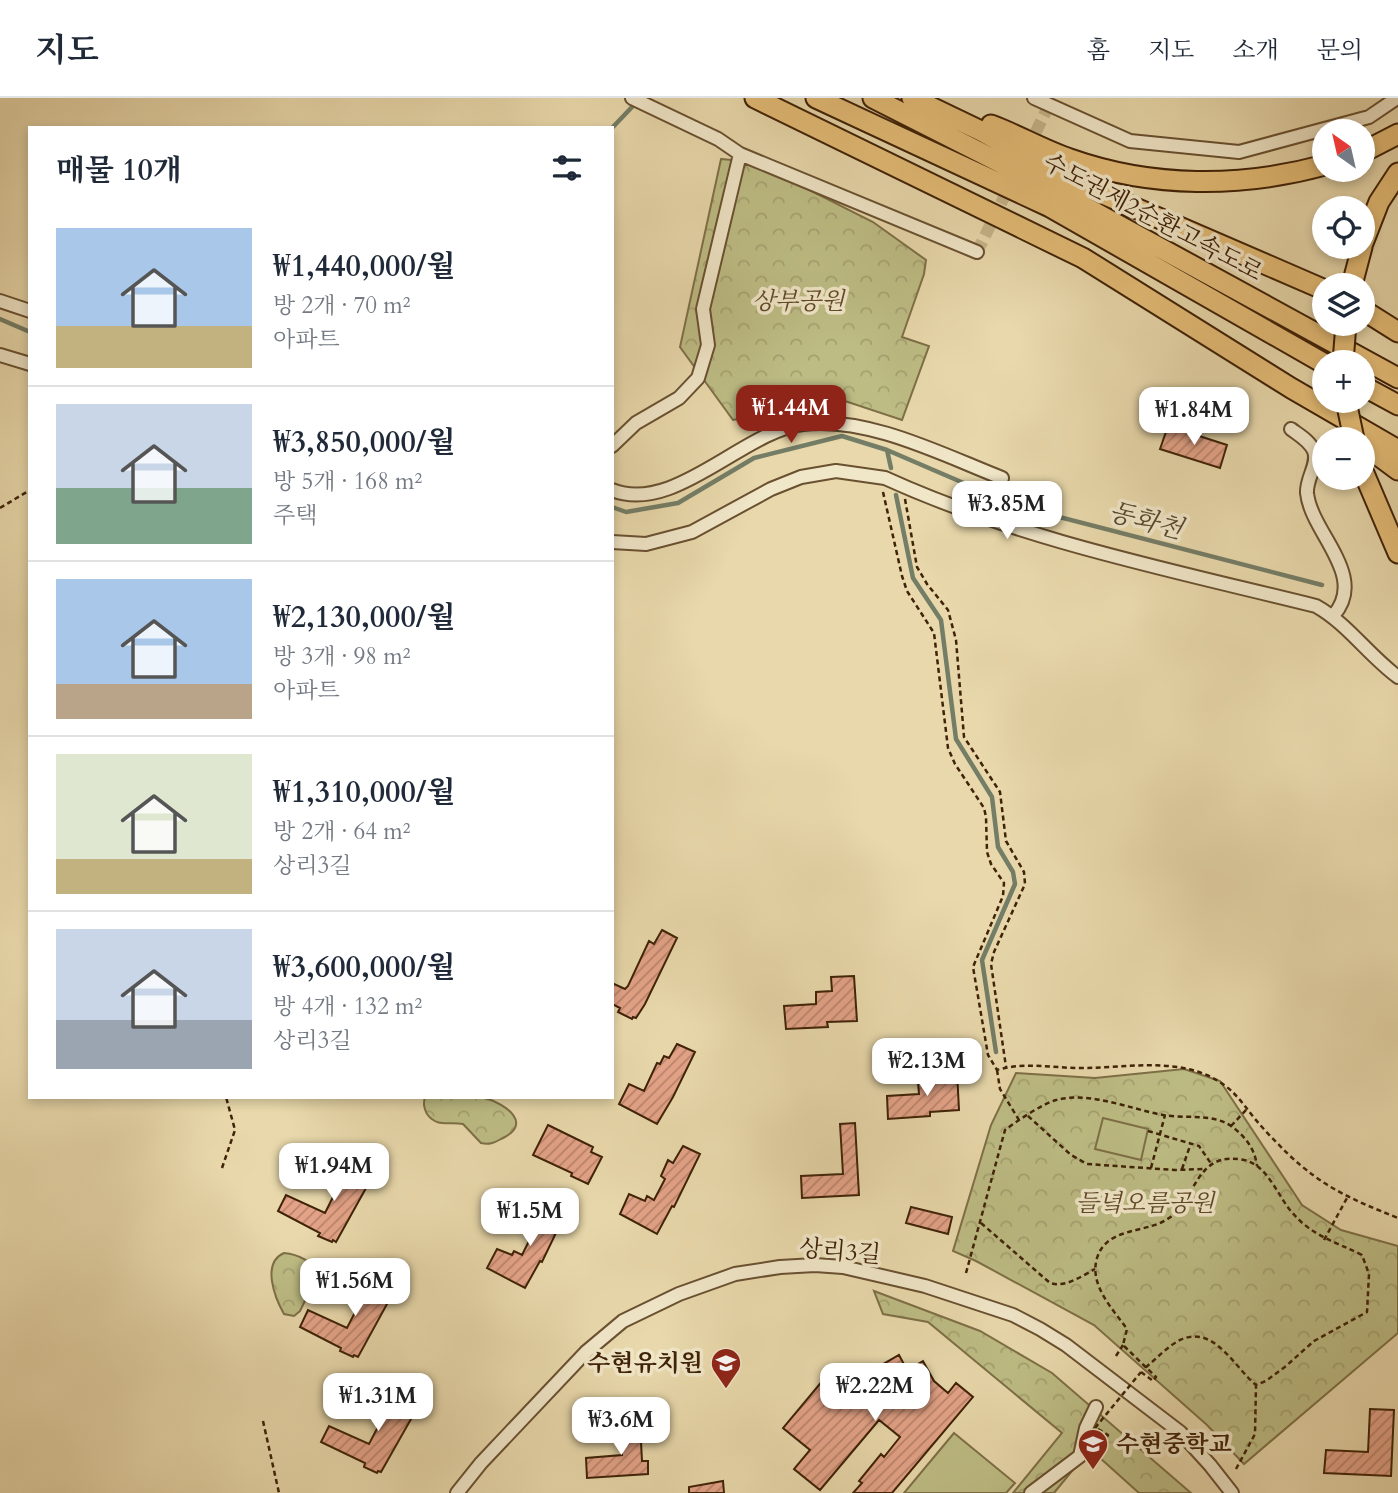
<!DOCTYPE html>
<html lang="ko">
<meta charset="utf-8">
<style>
:root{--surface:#fff;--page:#f6f6f7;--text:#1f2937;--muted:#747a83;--line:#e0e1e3;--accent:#8f2418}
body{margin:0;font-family:Cardo,"Noto Serif KR",serif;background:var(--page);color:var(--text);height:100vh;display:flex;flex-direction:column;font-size:26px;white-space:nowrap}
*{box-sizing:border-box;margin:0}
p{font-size:23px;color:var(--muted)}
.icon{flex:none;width:38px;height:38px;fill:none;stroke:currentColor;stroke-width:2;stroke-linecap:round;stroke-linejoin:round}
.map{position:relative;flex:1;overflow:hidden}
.details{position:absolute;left:28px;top:28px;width:586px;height:973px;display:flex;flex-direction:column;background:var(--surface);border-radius:0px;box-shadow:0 4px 10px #0003}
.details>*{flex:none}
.needle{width:46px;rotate:326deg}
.buttons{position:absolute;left:1312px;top:21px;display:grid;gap:14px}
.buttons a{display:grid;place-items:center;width:63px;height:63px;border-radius:50%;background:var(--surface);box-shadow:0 4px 10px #0003;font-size:35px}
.price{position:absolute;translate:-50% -60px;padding:0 16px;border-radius:14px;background:#fff;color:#222;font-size:23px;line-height:46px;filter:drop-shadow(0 2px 4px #0008)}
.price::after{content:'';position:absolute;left:50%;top:42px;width:21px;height:16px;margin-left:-10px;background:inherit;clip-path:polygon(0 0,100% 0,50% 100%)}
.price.selected{background:var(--accent);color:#fff}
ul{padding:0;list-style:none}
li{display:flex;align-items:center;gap:21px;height:175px;padding:0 28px}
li+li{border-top:2px solid var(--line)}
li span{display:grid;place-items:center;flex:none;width:196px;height:140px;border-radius:0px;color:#555}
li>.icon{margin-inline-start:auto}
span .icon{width:84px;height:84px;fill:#fffc;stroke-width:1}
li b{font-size:30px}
h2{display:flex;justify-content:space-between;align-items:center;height:84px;padding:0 28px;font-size:30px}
header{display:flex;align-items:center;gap:42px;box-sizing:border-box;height:98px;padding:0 35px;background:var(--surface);border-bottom:2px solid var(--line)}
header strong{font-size:33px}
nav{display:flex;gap:38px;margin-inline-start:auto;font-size:24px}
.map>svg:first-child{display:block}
</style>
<header>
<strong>지도</strong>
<nav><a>홈</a><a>지도</a><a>소개</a><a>문의</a></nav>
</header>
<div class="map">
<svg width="1398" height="1395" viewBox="0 0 1398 1395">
<defs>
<pattern id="park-crowns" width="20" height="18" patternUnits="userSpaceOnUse" patternTransform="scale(1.75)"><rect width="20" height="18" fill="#bdbc84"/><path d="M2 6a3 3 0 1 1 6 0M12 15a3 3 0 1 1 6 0" fill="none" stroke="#a4a170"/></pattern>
<pattern id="building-hatch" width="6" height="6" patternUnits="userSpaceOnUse" patternTransform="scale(1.75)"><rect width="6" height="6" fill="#e4a388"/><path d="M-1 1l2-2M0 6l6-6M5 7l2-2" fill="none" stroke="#ba846d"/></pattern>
</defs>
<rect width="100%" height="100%" fill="#e8d8ab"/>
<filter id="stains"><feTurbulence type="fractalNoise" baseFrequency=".00286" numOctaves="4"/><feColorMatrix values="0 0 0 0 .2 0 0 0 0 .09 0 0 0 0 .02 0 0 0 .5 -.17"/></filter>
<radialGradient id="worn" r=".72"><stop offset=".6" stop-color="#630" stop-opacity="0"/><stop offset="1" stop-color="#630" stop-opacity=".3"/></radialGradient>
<path fill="url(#park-crowns)" stroke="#7e6f46" stroke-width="2" d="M721 61 754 64 873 124 926 162 924 176 902 239 929 248 902 322 842 302 733 322 680 249Z
M1184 971 1220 983 1302 1107 1341 1132 1398 1148V1235L1244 1366 1207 1327 1094 1227 976 1163 953 1153 991 1027 1016 975 1095 980Z
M425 999C441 999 470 995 485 1000 506 1006 534 1026 501 1041 494 1045 489 1047 481 1045L463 1026C449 1023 437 1030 427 1016 424 1010 423 1006 425 999Z
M284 1155C297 1156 316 1164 317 1178L300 1213 294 1218 284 1216C275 1200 261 1165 284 1155Z
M874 1193 980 1233 1052 1275 1191 1395H1139L1090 1351 1054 1395H1013L1062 1335 928 1224 883 1216Z"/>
<path fill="#bdbc84" stroke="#7e6f46" stroke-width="2" d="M1103 1020 1148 1031 1141 1062 1095 1051Z
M954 1335 1015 1385 1006 1395H904Z"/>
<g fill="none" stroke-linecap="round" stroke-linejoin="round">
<path stroke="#747d66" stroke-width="4.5" d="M612 30 632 9
M0 221 30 234
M887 352 891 370
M896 397 913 480 941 522 956 641 992 699 998 749 1013 774 1015 786 982 862 996 954
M612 409 626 414 678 405 754 360 842 338 887 352 1017 408 1322 487"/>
</g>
<path fill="url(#building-hatch)" stroke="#3f2207" stroke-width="2" d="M1168 328 1227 347 1220 370 1160 351Z
M662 832 677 840 645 906 636 920 633 919 632 921 618 914 620 910 612 906V885L625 891 628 888 649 843 654 846Z
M854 878 857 923 827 924 828 929 786 931 784 908 816 906V894L832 893 831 879Z
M677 946 695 954 673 999 657 1026 619 1006 629 986 644 993 657 965 660 966 664 958 669 960Z
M957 973 959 1012 930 1014V1018L888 1021 887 998 919 996 918 984 934 983V974Z
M855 1025 859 1097 802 1100 801 1078 843 1076 840 1026Z
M548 1027 593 1049 591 1054 602 1059 588 1086 571 1078 572 1075 533 1057Z
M683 1048 700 1056 674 1109 672 1108 657 1136 620 1116 629 1096 645 1103 647 1098 654 1102 665 1081 661 1078 668 1062 673 1065Z
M362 1056 377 1064 366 1090 336 1144 333 1142 332 1144 318 1138 320 1135 278 1113 286 1097 325 1115 349 1067 354 1069Z
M551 1102 568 1110 542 1164 540 1163 525 1190 487 1170 497 1151 512 1157 514 1153 522 1157 533 1135 528 1133 536 1117 541 1119Z
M911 1109 952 1119 948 1136 906 1125Z
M383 1172 399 1179 387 1206 358 1259 354 1257 353 1259 340 1253 341 1250 300 1229 308 1212 347 1230 371 1183 375 1185Z
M899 1257 907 1272 923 1263 934 1283 948 1295 956 1285 973 1299 892 1395H853L862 1385 859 1383 881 1356 884 1359 900 1339 879 1322 820 1392 794 1371 810 1352 783 1330 829 1275 855 1297 868 1280 866 1276Z
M407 1287 422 1295 411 1321 381 1374 378 1373 377 1375 364 1369 365 1365 321 1344 329 1328 369 1346 394 1298 399 1300Z
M1370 1311 1394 1312 1391 1378 1324 1375 1326 1352 1368 1354Z
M640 1325 642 1363H648V1376L587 1380 586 1360 622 1357 621 1327Z
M723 1383 724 1395H689V1389Z"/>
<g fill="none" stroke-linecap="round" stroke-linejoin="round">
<path stroke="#c6b48a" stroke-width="12" stroke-dasharray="12 6" stroke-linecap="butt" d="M1028 50 1049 7
M977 154 1011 85"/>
<g stroke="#695030" stroke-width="16">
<path id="minor" d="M632 0 718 41 740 56 977 154
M1034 0 1130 43 1239 54 1369 19 1397 0
M0 203 30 213
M0 257 30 266
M1291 331C1299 337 1310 343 1314 353 1319 366 1306 380 1307 395 1311 435 1369 478 1333 518
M612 348 636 325 679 300 698 280 708 247 703 211 740 56
M612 392C674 417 743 333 803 326 868 318 943 357 1002 380L989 420
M612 444 646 446 692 434 771 391 801 379 836 373 885 380C1021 442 1171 472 1316 508 1348 526 1368 557 1398 579
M457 1395 481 1365 586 1254 623 1223 679 1196 735 1176 780 1169 815 1167 843 1169 925 1188 1013 1217 1040 1231 1066 1247 1180 1334 1210 1367 1232 1395
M1031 1395 1080 1358 1086 1330 1096 1309"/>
</g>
<g stroke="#3f2207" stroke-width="23">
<path id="highway" d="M755 0 1083 160 1291 290 1398 352
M816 0 1050 109 1325 266
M873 0 1056 93 1398 280
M912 0 981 33 1073 83 1325 192
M991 27C1018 37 1043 52 1070 61 1152 90 1241 90 1325 67
M1363 54 1398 36
M1363 145 1379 104 1398 75
M1352 187 1362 149
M1363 212 1398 234
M1363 288 1398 307
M1363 346 1398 372
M1363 373 1398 455"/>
</g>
<path stroke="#3f2207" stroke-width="2.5" stroke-dasharray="5 3.5" stroke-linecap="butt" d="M883 394 902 478 907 493 934 535 948 650 955 666 984 710 986 719 987 754 991 766 1004 785 1003 798 973 869 988 957 997 972C1027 963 1056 971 1087 970 1126 969 1172 961 1209 978 1232 989 1240 1002 1255 1021 1265 1033 1277 1045 1288 1056 1324 1090 1353 1102 1398 1120
M905 401 917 469 927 486 948 512 956 542 964 639 1000 694 1006 743 1024 774 1025 786 994 854 991 866 1006 969
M0 410 30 392
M997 972 1000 991 1019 1022
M1028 1018 1071 1057 1087 1066 1175 1072 1205 1071
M1231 1028 1247 1011
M1148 1033 1199 1048 1212 1067
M222 1070 235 1032 226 999
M1151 1070 1165 1017
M1182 1071 1191 1045
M981 1125 1050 1185C1065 1190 1082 1178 1095 1171
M1324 1142 1347 1100
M966 1175 1005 1032C1017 1023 1042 1006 1056 1002 1090 993 1130 1011 1163 1017 1185 1021 1212 1015 1231 1028 1245 1038 1255 1051 1257 1068
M1116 1258 1123 1247
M1141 1274 1153 1283 1156 1279 1123 1247 1127 1231C1112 1210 1089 1187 1097 1160 1107 1128 1147 1136 1169 1120 1197 1101 1195 1052 1244 1062 1267 1067 1277 1096 1290 1112 1311 1138 1334 1143 1362 1157L1369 1176 1367 1214 1314 1243 1286 1268 1266 1283 1256 1287C1234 1269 1214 1226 1180 1242 1168 1248 1156 1261 1145 1270
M263 1323 279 1395
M1098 1331 1108 1337 1106 1341 1098 1337
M1236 1371 1255 1336 1256 1287"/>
<use href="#minor" stroke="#f0e6c8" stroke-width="12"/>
<use href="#highway" stroke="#e4bc76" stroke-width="19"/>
<g stroke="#3f2207" stroke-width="23" stroke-linecap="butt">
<path id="highway-bridge" d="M1343 264 1346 226
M1346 303 1354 341"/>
</g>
<path stroke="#3f2207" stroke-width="2.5" stroke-dasharray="5 3.5" stroke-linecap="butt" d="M1095 1330 1141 1274"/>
<use href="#highway-bridge" stroke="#e4bc76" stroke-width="19"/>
</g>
<defs>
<g id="school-pin" transform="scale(1.575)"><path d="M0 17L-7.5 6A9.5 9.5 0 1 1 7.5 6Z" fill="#8f2418" stroke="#f0e6c8"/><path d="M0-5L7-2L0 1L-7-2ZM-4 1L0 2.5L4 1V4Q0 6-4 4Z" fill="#fff"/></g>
</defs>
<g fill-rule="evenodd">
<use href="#school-pin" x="726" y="1265"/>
<use href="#school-pin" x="1093" y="1346"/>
</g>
<g text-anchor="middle" stroke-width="7" stroke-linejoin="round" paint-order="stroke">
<g font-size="24" fill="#3f2207" stroke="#f0e6c8">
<text transform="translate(1153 119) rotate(28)" y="8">수도권제2순환고속도로</text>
<text transform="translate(840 1153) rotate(5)" y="8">상리3길</text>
</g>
<g font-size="24" font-style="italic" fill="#5e4826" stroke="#f0e6c8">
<text x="798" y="211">상부공원</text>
<text x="1145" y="1113">들녘오름공원</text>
</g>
<g font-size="24" font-weight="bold" fill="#3f2207" stroke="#f0e6c8" text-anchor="end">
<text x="703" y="1273">수현유치원</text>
<text x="1116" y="1354" text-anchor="start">수현중학교</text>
</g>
<g font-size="26" font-style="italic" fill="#55482f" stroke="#f0e6c8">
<text transform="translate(1146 422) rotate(15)" y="9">동화천</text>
</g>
</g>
<rect width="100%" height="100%" filter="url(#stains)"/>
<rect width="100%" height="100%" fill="url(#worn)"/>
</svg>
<div class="buttons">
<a><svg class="needle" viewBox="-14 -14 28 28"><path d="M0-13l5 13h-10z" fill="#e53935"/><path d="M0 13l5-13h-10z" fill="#747a83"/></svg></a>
<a><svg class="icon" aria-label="locate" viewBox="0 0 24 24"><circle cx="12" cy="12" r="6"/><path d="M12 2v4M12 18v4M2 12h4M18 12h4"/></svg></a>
<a><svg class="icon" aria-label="layers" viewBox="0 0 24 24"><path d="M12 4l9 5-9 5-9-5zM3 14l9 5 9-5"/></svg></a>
<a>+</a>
<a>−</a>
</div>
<b class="price selected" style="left:791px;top:347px">₩1.44M</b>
<b class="price" style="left:1194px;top:349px">₩1.84M</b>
<b class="price" style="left:1007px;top:443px">₩3.85M</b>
<b class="price" style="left:927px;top:1000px">₩2.13M</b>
<b class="price" style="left:334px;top:1105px">₩1.94M</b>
<b class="price" style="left:530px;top:1150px">₩1.5M</b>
<b class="price" style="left:355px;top:1220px">₩1.56M</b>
<b class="price" style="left:875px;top:1325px">₩2.22M</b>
<b class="price" style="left:378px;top:1335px">₩1.31M</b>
<b class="price" style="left:621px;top:1359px">₩3.6M</b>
<section class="details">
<h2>매물 10개<svg class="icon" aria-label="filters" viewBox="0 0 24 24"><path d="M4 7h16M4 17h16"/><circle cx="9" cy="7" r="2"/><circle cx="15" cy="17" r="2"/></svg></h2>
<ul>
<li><span style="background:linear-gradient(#a9c7e8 70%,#c2b280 0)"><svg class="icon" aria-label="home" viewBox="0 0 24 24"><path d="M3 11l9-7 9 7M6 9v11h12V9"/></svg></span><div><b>₩1,440,000/월</b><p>방 2개 · 70 m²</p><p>아파트</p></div></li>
<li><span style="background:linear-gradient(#c9d6e8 60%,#7fa58c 0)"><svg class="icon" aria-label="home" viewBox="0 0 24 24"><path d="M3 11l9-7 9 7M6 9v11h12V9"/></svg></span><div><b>₩3,850,000/월</b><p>방 5개 · 168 m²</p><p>주택</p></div></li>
<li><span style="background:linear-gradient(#a9c7e8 75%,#b9a48a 0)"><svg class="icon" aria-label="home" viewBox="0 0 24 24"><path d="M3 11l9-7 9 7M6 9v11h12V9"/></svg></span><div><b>₩2,130,000/월</b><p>방 3개 · 98 m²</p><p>아파트</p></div></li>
<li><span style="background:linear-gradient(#dfe7d0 75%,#c2b280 0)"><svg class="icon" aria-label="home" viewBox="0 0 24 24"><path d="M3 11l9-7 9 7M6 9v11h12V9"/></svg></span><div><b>₩1,310,000/월</b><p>방 2개 · 64 m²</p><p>상리3길</p></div></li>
<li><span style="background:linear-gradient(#c9d6e8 65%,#9aa5b1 0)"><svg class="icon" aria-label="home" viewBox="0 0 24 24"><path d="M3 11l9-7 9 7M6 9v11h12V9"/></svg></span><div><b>₩3,600,000/월</b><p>방 4개 · 132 m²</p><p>상리3길</p></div></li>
</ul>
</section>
</div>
